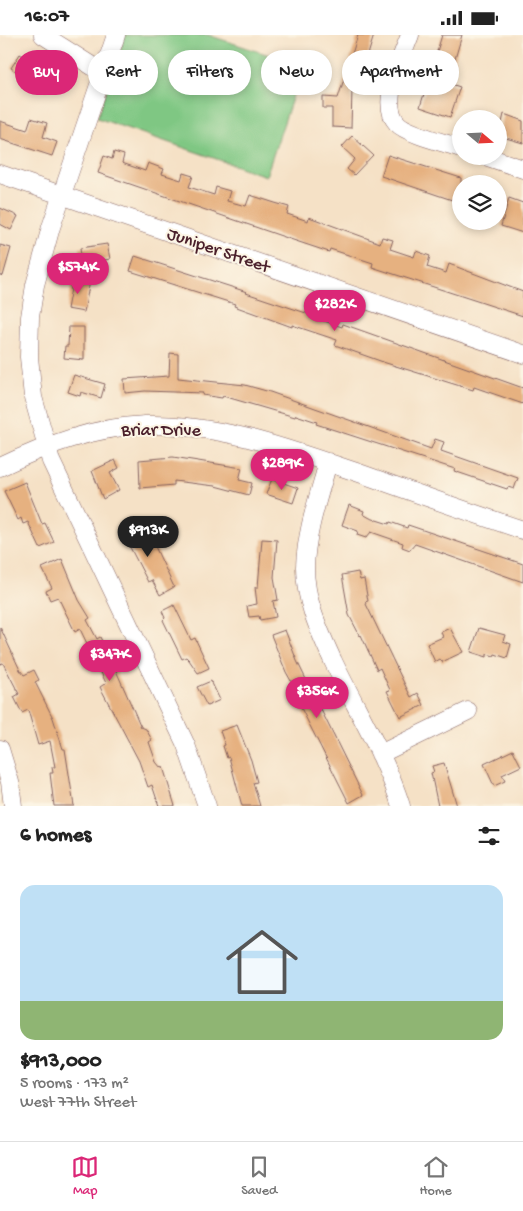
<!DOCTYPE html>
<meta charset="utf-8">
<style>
:root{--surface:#fff;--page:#f6f6f6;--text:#222;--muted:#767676;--line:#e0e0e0;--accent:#db2777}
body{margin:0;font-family:"Gochi Hand",sans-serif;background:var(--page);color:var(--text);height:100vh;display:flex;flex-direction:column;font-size:19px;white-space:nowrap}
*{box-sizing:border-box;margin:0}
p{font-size:16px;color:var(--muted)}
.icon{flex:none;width:28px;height:28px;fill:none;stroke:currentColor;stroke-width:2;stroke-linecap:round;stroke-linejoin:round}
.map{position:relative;height:771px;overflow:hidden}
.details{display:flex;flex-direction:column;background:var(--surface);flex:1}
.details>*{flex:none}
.top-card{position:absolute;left:15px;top:15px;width:494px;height:45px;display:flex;gap:10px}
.needle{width:32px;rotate:109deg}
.fabs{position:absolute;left:452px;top:75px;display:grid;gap:10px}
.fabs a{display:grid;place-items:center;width:55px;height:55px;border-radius:50%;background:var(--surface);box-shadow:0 2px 8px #0003;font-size:25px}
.price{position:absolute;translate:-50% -42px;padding:0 11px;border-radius:18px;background:var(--accent);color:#fff;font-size:16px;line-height:32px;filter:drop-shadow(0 1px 2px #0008)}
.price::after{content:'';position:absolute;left:50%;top:30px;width:15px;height:11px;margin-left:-8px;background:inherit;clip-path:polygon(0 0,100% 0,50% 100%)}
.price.on{background:#222;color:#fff}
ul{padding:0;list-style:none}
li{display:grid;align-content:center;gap:10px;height:265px;padding:0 20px}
li span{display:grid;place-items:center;height:155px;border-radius:15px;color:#555}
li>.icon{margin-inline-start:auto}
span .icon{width:90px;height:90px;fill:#fffc;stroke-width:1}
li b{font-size:21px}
h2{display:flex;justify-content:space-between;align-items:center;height:60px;padding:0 20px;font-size:21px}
.tag{padding:0 18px;border-radius:22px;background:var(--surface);box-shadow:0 2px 8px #0003;font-size:18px;line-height:45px}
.tag.on{background:var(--accent);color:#fff}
.status{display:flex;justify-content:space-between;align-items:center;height:35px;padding:0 25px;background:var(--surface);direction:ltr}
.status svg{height:14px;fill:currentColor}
.tab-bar{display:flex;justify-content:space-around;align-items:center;height:70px;border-top:1px solid var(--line);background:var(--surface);font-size:14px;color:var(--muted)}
.tab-bar a{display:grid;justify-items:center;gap:2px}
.tab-bar .on{color:var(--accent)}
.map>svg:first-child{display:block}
</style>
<div class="status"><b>16:07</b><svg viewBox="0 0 49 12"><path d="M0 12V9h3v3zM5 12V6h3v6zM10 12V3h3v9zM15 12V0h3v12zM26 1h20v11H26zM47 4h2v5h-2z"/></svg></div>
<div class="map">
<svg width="523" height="771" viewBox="0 0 523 771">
<rect width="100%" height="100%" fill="#fcf5e5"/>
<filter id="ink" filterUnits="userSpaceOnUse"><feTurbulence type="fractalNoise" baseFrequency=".02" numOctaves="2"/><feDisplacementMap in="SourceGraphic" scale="10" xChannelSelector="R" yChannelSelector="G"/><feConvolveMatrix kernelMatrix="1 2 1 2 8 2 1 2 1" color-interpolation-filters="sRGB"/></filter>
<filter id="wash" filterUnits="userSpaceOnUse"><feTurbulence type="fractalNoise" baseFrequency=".0096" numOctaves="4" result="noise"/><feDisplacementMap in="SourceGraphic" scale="20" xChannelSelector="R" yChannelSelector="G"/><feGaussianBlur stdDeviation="1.12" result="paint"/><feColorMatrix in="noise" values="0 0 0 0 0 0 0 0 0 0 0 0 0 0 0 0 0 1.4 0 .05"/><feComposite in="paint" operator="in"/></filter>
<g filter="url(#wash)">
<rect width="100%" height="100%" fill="#f5e1c6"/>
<path fill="#7fc783" stroke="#647357" d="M125 0H208L303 31 266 141 97 83Z"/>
<g id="blocks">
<path fill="#e6b180" d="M358 0H374L367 23 369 24 358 56 352 54 351 93 332 92V73H323V62L338 63Z
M442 0H462L448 48 460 52 450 82 420 72Z
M20 19 55 42 47 56 11 33Z
M504 79 523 86V108L499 101Z
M31 83 47 88 43 102 57 107 52 121 0 104V86L27 95Z
M352 101 373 120 354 140 347 134 355 124 342 112Z
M114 117 124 120 122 128 145 136 148 128 164 134 162 139 181 145 183 138 193 141 189 152 214 160 216 152 230 156 227 166 246 171 250 160 275 168 289 172 287 179 308 186 309 182 380 208 382 202 393 205 390 214 414 222 416 216 430 221 427 232 446 238 449 229 523 257V281L372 232 373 228 330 214 329 217 296 206 98 138 104 121 112 124Z
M388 120 461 143V168L381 141Z
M509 163 523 168V198L501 191Z
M0 173 18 181 11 195 0 189Z
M107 209 110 224 82 229 80 213Z
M0 210 11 213 3 241 0 240Z
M135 221 247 257 246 258 315 281V283L342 292 343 289 523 353V369L474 352 473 355 386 328 335 310 337 305 292 290V292L234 271 235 269 130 236Z
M73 243 90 246 84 277 67 274Z
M69 292H84V325L64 323 65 311H68Z
M170 318 178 319V343L245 350 270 357 431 414 435 404 444 407 441 416 518 443 514 454 508 452 507 454 454 436 455 434 316 389 317 387 296 380 295 382 223 361 222 363 202 360 203 358 145 356 125 358 124 344 169 341Z
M74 340 105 349 101 363 81 357 80 361 68 357Z
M173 422 242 433 239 445 252 448 249 460 215 451 174 446V450L140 453 139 425Z
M115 425 119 433 110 438 119 455 103 464 92 436Z
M272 444 298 453 293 468 266 459Z
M25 447 42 489 45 488 54 507 40 513 28 487 23 489 21 483 18 485 4 456Z
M349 470 364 476 363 479 370 483 389 489 390 487 407 493 408 490 523 529V547L415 509 410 515 402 512 403 508 371 497 366 503 357 500 358 496 342 490Z
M135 486 145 506 151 503 174 552 160 560 152 545 148 547 120 493Z
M262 504 277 505 274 542 278 565 273 566 276 582 260 585 259 581 249 582 247 571 257 569 255 552H258Z
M62 524 79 565 90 583 87 585 97 604 100 602 114 631 141 692 146 694 152 705 149 707 156 727 161 733 163 732 175 771H159L152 750 148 752 139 726 100 652 106 648 80 594 75 597 58 562 50 565 46 556 52 553 42 533Z
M358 537 360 545 364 544 368 566 365 567 404 648 411 662 418 658 424 670 400 682 387 656 390 655 380 633 377 635 361 600 360 601 349 580 342 540Z
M174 570 191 605 195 603 209 633 198 638 189 625 186 622 182 624 163 585 165 583 162 576Z
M0 592 20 635 24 640 34 635 39 645 35 647 53 683 63 714H65L74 771H54L50 738H53L52 732H55L50 706 38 710 28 675 22 678 14 662 19 659 3 628 0 629Z
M450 593 463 617 442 627 440 624 435 627 427 609 443 602 441 597Z
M479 593 505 600 503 606 511 609 507 623 495 619 494 621 487 619V622L471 617Z
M285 595 297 626 363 760 349 768 301 673 305 671 286 637 271 600Z
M211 646 220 665 207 671 197 652Z
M237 690 251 725 257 747 253 748 260 771H242L229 722 227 723 223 711 225 710 220 696Z
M513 715 521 731 502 740 505 746 494 751 484 729Z
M444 728 457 771H438L431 738 434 737 432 731Z"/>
</g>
</g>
<g filter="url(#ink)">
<use href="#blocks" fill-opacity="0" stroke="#866361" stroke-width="1"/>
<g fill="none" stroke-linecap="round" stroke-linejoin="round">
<g stroke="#866361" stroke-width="19">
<path id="minor" d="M43 0 103 38
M116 0 51 192 35 250 30 282 29 322 33 362 51 426 186 710 207 771
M410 0C402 22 379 68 397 88 407 99 446 108 461 113
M485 121 523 134
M0 139 523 319
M328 427C319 461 306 496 305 532 305 566 319 595 333 626 356 674 385 720 401 771
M0 432C46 410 94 392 145 390 220 388 291 415 362 439 415 458 469 477 523 495
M0 714 10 747 13 771
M380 719 468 676"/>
</g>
<use href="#minor" stroke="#fff" stroke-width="18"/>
</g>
</g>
<g text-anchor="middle" stroke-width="4" stroke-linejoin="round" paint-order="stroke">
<g font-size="18" fill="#4a1f2b" stroke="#fcf5e5">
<text transform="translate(219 214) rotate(19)" y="6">Juniper Street</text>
<text x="161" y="400">Briar Drive</text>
</g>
</g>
</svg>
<div class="fabs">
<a><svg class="needle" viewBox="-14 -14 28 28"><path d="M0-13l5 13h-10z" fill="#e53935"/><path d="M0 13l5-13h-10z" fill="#767676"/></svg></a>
<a><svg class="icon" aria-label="layers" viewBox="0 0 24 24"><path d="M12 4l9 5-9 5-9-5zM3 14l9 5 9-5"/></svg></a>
</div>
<b class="price" style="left:78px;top:260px">$574K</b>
<b class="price" style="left:335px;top:297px">$282K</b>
<b class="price" style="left:282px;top:456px">$289K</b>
<b class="price on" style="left:148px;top:523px">$913K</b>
<b class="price" style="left:110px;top:647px">$347K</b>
<b class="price" style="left:317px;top:684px">$356K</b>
<div class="top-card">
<a class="tag on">Buy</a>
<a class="tag">Rent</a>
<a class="tag">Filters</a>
<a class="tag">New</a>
<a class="tag">Apartment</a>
</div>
</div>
<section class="details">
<h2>6 homes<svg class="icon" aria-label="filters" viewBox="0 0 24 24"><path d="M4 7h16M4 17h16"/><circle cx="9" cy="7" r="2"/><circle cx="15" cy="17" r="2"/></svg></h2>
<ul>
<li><span style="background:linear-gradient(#bfe0f5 75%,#8fb573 0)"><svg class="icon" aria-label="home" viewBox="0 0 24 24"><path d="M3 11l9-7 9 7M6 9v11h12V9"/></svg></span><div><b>$913,000</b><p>5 rooms · 173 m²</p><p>West 77th Street</p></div></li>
</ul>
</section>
<nav class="tab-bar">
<a class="on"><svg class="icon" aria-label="map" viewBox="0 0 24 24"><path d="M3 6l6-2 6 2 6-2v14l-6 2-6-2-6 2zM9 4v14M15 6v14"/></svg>Map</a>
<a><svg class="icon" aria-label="saved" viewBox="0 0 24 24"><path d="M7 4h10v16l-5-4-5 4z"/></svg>Saved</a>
<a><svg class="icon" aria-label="home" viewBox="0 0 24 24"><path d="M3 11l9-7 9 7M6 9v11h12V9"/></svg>Home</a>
</nav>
